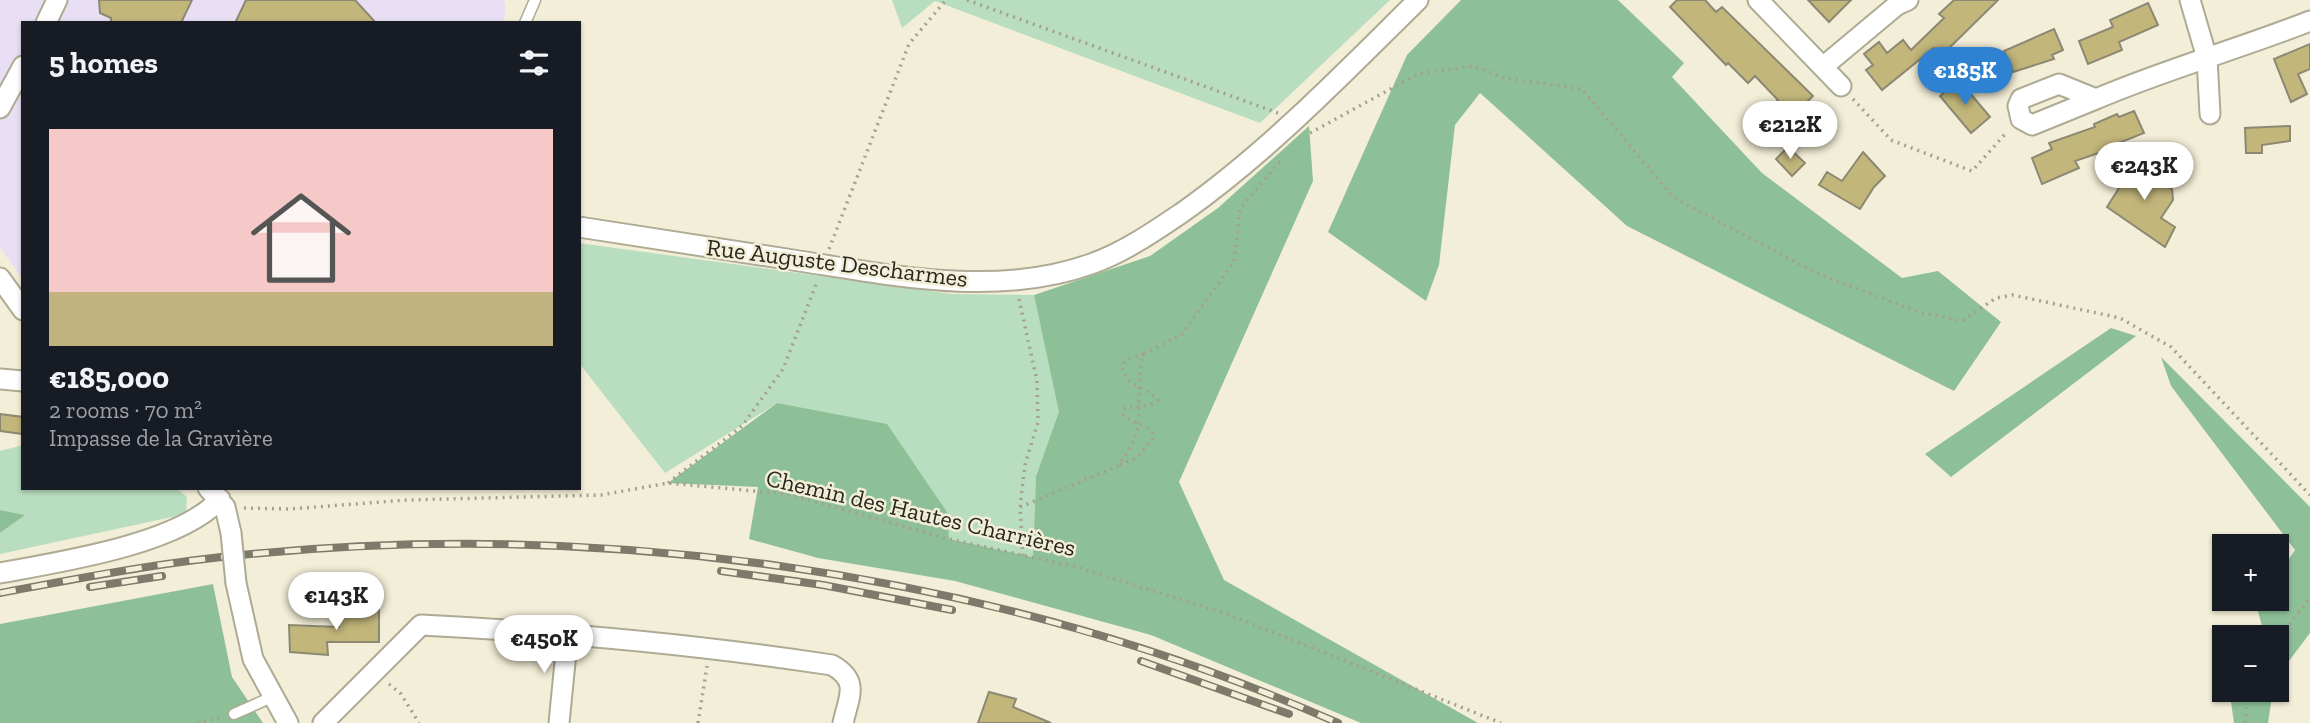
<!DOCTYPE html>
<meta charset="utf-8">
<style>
:root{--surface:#171b24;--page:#242831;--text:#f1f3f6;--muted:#9ea1a6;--line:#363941;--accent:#2f82d1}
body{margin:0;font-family:"Zilla Slab",serif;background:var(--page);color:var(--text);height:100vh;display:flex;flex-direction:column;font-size:26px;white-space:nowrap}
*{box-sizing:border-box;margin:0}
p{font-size:23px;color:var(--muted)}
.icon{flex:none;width:38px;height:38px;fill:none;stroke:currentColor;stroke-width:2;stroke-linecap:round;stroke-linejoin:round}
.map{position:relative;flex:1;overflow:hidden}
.panel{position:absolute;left:21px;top:21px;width:560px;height:469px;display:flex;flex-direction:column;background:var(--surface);border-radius:0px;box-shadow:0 2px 5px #0004}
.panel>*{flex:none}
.buttons{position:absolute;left:2212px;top:534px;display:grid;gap:14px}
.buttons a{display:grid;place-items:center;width:77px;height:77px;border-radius:0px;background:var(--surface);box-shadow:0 2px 5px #0004;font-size:35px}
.price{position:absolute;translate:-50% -60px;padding:0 16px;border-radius:24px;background:#fff;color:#222;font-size:23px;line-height:46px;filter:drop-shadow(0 2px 4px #0008)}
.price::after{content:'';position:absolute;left:50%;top:42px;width:21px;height:16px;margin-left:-10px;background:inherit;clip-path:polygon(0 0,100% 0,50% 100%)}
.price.current{background:var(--accent);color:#fff}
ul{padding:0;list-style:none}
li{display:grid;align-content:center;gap:14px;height:371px;padding:0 28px}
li+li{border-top:2px solid var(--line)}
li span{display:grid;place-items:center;height:217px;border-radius:0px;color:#555}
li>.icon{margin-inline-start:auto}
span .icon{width:126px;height:126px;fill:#fffc;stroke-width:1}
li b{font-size:30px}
h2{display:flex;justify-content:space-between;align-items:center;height:84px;padding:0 28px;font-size:30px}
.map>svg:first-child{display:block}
</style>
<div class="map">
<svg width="2310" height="723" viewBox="0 0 2310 723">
<rect width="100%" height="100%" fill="#f3eed7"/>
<path fill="#e9dff4" d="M0 0H504L506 9 503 23H23V279L0 248Z"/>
<path fill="#b9ddbf" d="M892 0H1390L1260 123 935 1 902 28Z
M579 243 951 294 1034 295 1060 412 1036 476 1033 557 949 539 777 403 665 473 579 363Z
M23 445V488H176L187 497 186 514 0 554V533L24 515 0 510V451Z"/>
<path fill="#8ec098" d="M1461 0H1618L1684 63 1672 77 1762 173 1902 278 1938 271 2001 322 1954 391 1627 226 1480 93 1455 125 1439 265 1426 301 1328 232 1407 55Z
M1309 126 1313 181 1179 482 1224 580 1478 723H1361L1151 635 955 581 818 558 749 539 758 487 668 483 777 403 887 424 947 512 949 539 1033 557 1036 476 1059 412 1034 295 1150 256 1218 208Z
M2111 328 2136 336 1951 477 1925 454Z
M2161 357 2310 507V633L2277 677V637H2265L2256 604 2260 599 2277 598V576L2295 550 2171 386Z
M0 510 25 515 0 533Z
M213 584 232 677 263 723H0V624Z
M2239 690H2273L2268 723H2234L2231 702Z"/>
<path fill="#c2b67b" stroke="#8c8873" stroke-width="2" d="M99 0H192L181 23H111V18L100 13Z
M246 0H355L376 23H235Z
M1677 0H1705L1716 12 1722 7 1813 96 1785 123 1770 108 1778 100 1755 76 1748 83 1728 63 1726 65 1670 7Z
M1808 0H1851L1829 22Z
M1954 0H1998L1941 56 1934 48 1882 90 1866 70 1873 65 1864 54 1879 42 1887 53 1903 40 1911 50 1944 18 1939 14Z
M2148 3 2158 25 2119 42 2122 50 2088 64 2079 41 2113 27 2110 20Z
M2054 29 2063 50 2052 55 2054 59 2013 72 2004 51Z
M2310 44V69L2298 74 2307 94 2291 102 2274 59Z
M1959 80 1990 117 1971 133 1940 96Z
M2134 111 2144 133 2121 142 2125 144 2075 161 2079 168 2042 184 2032 158 2052 149 2049 143 2095 127 2094 124 2117 114 2119 117Z
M2290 126V141L2262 145V153H2246L2245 128Z
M1788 147 1805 163 1792 176 1776 159Z
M1863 152 1885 176 1874 187 1860 209 1819 185 1827 172 1842 181Z
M2140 155 2155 165 2148 176 2172 189 2173 200 2161 218 2175 227 2165 247 2107 207Z
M0 414 23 417V434L0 431Z
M339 610H379V642H327L328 655 290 652 289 625 339 627Z
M989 692 1016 699 1013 707 1051 723H978Z"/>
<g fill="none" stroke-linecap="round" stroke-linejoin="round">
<g stroke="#aeaa94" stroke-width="13">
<path id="service" d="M525 23 535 0
M234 714 272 697"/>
</g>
<g stroke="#aeaa94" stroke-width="23">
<path id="minor" d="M1758 0 1841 86
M2190 0 2207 58 2210 114
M46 23 57 0
M1824 66 1897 5 1908 0
M2059 84 2096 99 2032 125 2021 119 2018 106 2021 99Z
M2096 99C2166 69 2239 49 2310 21
M0 108 23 66
M579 227C651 238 722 249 793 260 890 275 996 298 1091 264 1123 253 1155 231 1183 212 1269 151 1343 74 1418 0
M0 278 23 310
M0 379 23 381
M208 488 225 507 231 533
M0 573C60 562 180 544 220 499
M236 583 253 659 288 723
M323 723 421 625C559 632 695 644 832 665 860 681 849 696 843 723
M559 723 568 632"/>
</g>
<path stroke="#a4a08f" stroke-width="3.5" stroke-dasharray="2 5" stroke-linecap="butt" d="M967 0 1278 113
M1853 99 1891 140 1972 171 2007 132
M1310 133 1418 74 1474 66 1504 78 1582 89 1674 198 1817 273 1918 312 1962 321 1996 298 2013 295 2120 318 2171 347 2310 495
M829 249 909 44 946 0
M1019 299 1037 381 1038 422 1025 465 1020 507 1023 555
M1120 465 1138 457 1154 437 1150 429 1126 418 1122 413 1125 408 1150 405 1158 400C1145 386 1125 387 1122 366L1127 359 1144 354
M668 483 742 426 783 369 817 282
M1020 507 1118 466 1132 445 1138 428 1140 368 1144 354 1182 334 1234 262 1240 209 1282 159
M244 508 289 509 407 500 601 495 668 483 787 494 949 539 1076 567 1227 614 1501 723
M2277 641 2310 598
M389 684 401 694 419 723
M197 723 222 717
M698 723 707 666
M2245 723 2248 690"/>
<use href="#service" stroke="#fff" stroke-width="10"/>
<use href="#minor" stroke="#fff" stroke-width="19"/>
<g stroke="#7d7a6b" stroke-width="8">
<path id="rail" d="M721 571 823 585 952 610
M90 587 162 576
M0 593C65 581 130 568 196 560 578 514 985 567 1338 723
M1141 661 1289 714"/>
</g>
<use href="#rail" stroke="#f3eed7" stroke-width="5" stroke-dasharray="16" stroke-linecap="butt"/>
<g stroke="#aeaa94" stroke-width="23" stroke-linecap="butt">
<path id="minor-bridge" d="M231 533 236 583"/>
</g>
<use href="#minor-bridge" stroke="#fff" stroke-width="19"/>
</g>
<g text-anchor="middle" stroke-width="5" stroke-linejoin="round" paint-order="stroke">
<g font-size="24" fill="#29281f" stroke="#f3eed7">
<text transform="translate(837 263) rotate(7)" y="8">Rue Auguste Descharmes</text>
<text transform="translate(921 513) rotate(13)" y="8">Chemin des Hautes Charrières</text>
</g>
</g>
</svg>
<div class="buttons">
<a>+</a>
<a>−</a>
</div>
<b class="price current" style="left:1965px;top:107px">€185K</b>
<b class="price" style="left:1790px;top:161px">€212K</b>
<b class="price" style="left:2144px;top:202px">€243K</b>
<b class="price" style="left:336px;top:632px">€143K</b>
<b class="price" style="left:544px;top:675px">€450K</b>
<section class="panel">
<h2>5 homes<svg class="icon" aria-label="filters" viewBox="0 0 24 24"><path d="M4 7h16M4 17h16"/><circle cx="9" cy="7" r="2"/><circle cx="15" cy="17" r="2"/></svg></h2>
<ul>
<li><span style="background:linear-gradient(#f6c9c9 75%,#c2b280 0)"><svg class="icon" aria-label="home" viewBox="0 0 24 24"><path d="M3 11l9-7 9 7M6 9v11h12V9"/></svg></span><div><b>€185,000</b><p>2 rooms · 70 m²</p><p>Impasse de la Gravière</p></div></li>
</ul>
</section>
</div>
